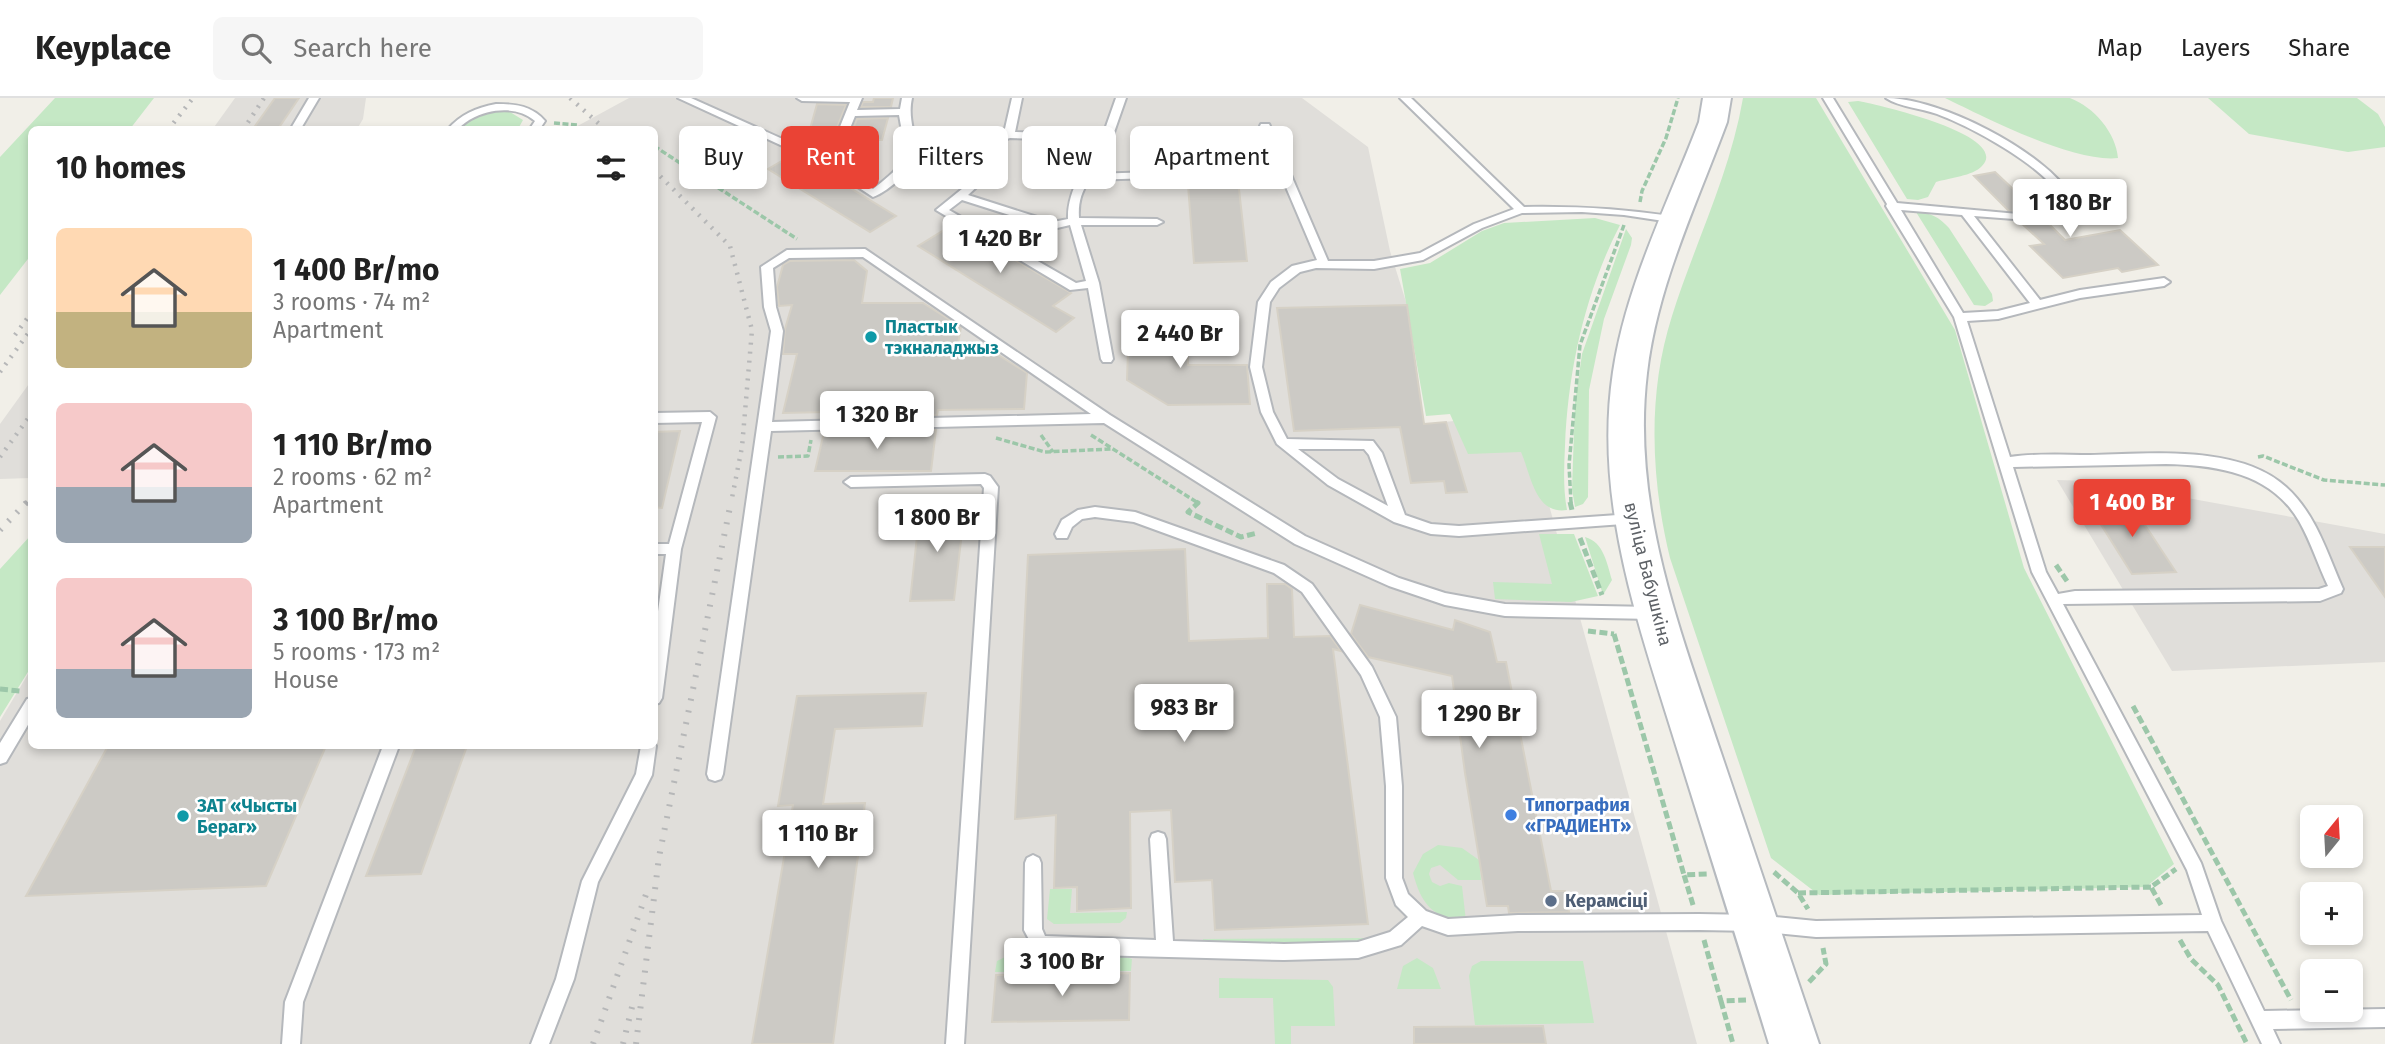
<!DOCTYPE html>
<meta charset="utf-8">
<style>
:root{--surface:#fff;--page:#f6f6f6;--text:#222;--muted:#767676;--line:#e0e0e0;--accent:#ea4335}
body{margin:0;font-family:"Fira Sans",sans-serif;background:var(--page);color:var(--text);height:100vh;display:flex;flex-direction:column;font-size:26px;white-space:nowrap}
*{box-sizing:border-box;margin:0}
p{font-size:23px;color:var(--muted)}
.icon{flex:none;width:38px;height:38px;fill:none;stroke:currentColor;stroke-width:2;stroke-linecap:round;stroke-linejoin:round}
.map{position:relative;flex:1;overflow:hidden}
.details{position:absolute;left:28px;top:28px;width:630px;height:623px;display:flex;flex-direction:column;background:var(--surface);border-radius:10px;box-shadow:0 4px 10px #0003}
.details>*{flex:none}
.hud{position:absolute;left:679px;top:28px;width:665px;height:63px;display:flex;gap:14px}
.needle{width:46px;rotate:18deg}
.tools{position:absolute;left:2300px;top:707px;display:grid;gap:14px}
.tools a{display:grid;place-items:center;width:63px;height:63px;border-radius:10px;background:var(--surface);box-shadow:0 4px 10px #0003;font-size:35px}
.price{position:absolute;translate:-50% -60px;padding:0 16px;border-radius:7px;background:#fff;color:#222;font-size:23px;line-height:46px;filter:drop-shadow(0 2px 4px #0008)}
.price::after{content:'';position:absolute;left:50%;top:42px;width:21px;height:16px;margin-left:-10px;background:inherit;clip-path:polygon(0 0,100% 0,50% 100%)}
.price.on{background:var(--accent);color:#fff}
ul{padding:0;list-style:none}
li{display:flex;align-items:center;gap:21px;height:175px;padding:0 28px}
li span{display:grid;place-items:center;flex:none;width:196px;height:140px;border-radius:10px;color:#555}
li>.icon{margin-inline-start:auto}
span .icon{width:84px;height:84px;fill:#fffc;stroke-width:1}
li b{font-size:30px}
h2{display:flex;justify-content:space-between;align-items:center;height:84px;padding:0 28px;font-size:30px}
.tag{padding:0 24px;border-radius:10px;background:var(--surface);box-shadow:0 4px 10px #0003;font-size:24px;line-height:63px}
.tag.on{background:var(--accent);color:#fff}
header{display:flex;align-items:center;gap:42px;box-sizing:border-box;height:98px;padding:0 35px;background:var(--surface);border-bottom:2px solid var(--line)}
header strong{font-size:33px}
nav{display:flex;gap:38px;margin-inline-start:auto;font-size:24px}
.search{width:490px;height:63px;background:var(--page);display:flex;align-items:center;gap:18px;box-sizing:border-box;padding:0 24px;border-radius:10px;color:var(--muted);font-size:26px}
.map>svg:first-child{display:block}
</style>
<header>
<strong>Keyplace</strong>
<div class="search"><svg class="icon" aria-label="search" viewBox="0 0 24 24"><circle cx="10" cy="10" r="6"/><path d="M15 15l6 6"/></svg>Search here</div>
<nav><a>Map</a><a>Layers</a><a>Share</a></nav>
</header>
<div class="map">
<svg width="2385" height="946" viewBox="0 0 2385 946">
<rect width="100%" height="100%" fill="#f1efe8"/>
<path fill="#e0deda" d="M235 0H366L363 21 357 31 212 32Z
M629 0H1302L1368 49 1390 153 1407 207 1424 326 1524 316 1697 946H0V623L31 571 32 648H654V32L572 31Z
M31 283V380L0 381V326Z
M2057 382 2094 383 2385 436V564L2172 573Z"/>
<path fill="#c5e8c5" d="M55 0H154L130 31 32 32 31 157 0 197V59Z
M1743 0H1816L1955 232 2024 470 2174 766 2146 789 1819 797 1771 760 1670 460C1651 382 1647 296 1672 218 1695 145 1730 76 1743 0Z
M1945 0H2070C2094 9 2116 35 2118 60 2074 65 1986 20 1945 0Z
M2208 0H2357L2378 16 2385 29V49L2348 54 2249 36Z
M1858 3C1875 6 2012 37 1982 68 1973 78 1949 80 1936 84L1928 99 1918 102 1907 101 1848 4Z
M490 13 510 14 523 22 518 31 459 32 466 24Z
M1916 114C1931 115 1939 119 1949 130L1992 196 1993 203 1985 208 1974 207Z
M1595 120 1620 127C1585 195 1568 272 1565 348 1564 370 1563 391 1567 412 1535 417 1531 377 1521 354L1468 356 1450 316 1426 318 1400 171 1430 165 1482 133 1504 125Z
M1626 131 1632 140 1631 147 1604 221 1589 292 1588 399 1583 406 1575 409 1572 391 1575 305 1582 256Z
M1539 436H1574L1598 498 1571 504 1495 501 1493 484 1552 486Z
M31 437V569L0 619V471Z
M1585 439C1604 444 1607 466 1612 482L1603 497Z
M1438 747 1462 750 1479 762 1481 782H1458L1440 767 1431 770 1429 776 1432 784 1440 788 1449 785 1462 788 1466 823C1432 821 1421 805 1413 775L1423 756Z
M1050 791H1072L1070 815 1127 814 1126 820 1120 825 1054 826 1047 821Z
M1366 840 1367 847 1204 850 1203 841Z
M1123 858 1132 861 1131 873 995 874 997 863 1005 859Z
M1417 860 1433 870 1441 891H1397L1403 868Z
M1481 863H1583L1594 925 1475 927 1469 878 1472 868Z
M1219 880 1328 882 1333 889 1335 928H1291V946H1275L1273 900H1219Z"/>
<path fill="#cccac5" stroke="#d6d1c6" stroke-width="2" d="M275 0H299L278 31H253Z
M874 0H893L891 9H861L863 4H873Z
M817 6 846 7 832 42H807Z
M888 20 882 42H848L857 21Z
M794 56 796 57 896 118 870 134 768 71Z
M1237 73 1247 163 1194 165 1187 74Z
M1995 74 2032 109 2031 118 2040 117 2065 142 2120 132 2158 167 2122 174 2118 170 2063 180 2030 148 2044 146 2018 122 2022 116 2009 113 1974 78Z
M954 126 1071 195 1053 208 1074 220 1056 234 918 148Z
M854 162 867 173 862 205H923L961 229 957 251 987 250 1027 275 1024 311 938 312 937 317 827 320 829 314 783 315 797 256H783L785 231 792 207 779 208 777 189 783 167 790 163Z
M1407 207 1424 326 1446 324 1467 394 1446 395 1444 383 1411 385 1400 329 1294 333 1277 210Z
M1129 223H1173V240H1188V267H1247L1250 306 1168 307 1127 282Z
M936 332 931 373H815L824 334Z
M680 333 662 410 654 409V334Z
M2130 405 2147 430 2176 474 2132 476 2088 406Z
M965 409 954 502 910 503 920 411Z
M2350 449H2385V499Z
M1185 451 1189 543 1268 540 1267 486H1285L1292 491 1294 539 1330 538 1341 553 1333 551 1368 826 1215 832 1212 782 1175 784 1171 712 1130 714 1131 810 1077 813V789L1054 790 1056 717 1015 721 1028 457Z
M1360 507 1453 532 1455 522 1490 534 1497 564H1506L1551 793H1565L1569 814 1509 815 1508 808H1487L1465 675 1452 578 1368 559 1351 536Z
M926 595 922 628 835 631 823 706 865 705 833 946H752L793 707 778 708 797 598Z
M108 648H326L266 788 26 798Z
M416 648H467L421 776 366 778Z
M1130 875 1129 922 992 924 996 877Z
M1543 928 1546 946H1414V929Z"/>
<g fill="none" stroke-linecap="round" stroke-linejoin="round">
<g stroke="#b5b8bc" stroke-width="4">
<path id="lane" d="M309 0H319L300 32H290Z
M678 0H691L827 61 850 4 802 3 797 0H862L857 12 900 11 902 0H912C908 18 914 32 916 50 917 69 889 93 873 99L826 68ZM899 17C907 61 909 63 873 91L836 65 855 18Z
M1012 0H1022L1015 34 1103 37 1116 0H1126L1112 40 1092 76 1153 74 1158 77 1153 80 1089 82C1081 95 1078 105 1079 120L1157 121 1163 124 1157 127H1081L1099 185 1113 261 1111 264H1103L1101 261 1088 190 1070 192 936 112 973 82 988 42 1004 35ZM1010 40 1100 43C1086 67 1067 92 1068 121L1053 124 968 97 983 83 997 44ZM962 102 1053 131 1070 127 1086 183 1076 185 949 112Z
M1400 0H1411L1524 109C1576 108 1625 111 1677 119L1683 122 1677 125 1624 117 1582 114 1522 115 1482 130 1423 162 1374 171 1316 170 1300 174 1279 190 1270 204 1262 269 1273 314 1287 341 1373 343 1382 355 1405 417 1431 426 1459 428 1632 416 1637 417 1639 421 1637 425 1459 438 1431 436 1394 424 1328 387 1277 346 1261 314 1250 269 1258 204 1271 184 1292 168 1317 162 1260 28 1261 26H1269L1270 28 1328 163H1374L1420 155 1474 126 1514 111ZM1298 351H1364L1369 357 1388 408 1338 381Z
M1823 0H1833L1897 105 2018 116 2020 118 2014 121 1974 118 2040 202 2080 192 2164 180 2170 184 2164 188 2080 200 1998 221 1967 223 2010 359C2036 355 2064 357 2090 357 2149 356 2239 346 2286 389 2316 416 2327 455 2343 491L2341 495 2320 503 2063 506 2201 765 2221 823 2264 913 2385 911V929L2273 931 2280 946H2262L2208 833 1816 839 1755 833 1699 832 1518 833 1448 837 1422 828 1401 847 1358 860 1284 862 1056 856 1034 851 1024 832 1025 765 1027 760 1033 757 1039 760 1041 765 1042 831 1045 838 1156 842 1150 741 1152 736 1158 734 1164 736 1166 741 1173 843 1284 846 1358 844 1390 834 1408 819 1396 807 1386 780V688L1380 619 1361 577 1302 494 1274 475 1134 424 1095 419 1082 421 1072 429 1067 440H1057L1055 436 1062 422 1078 412 1095 409 1135 414 1284 467 1312 486 1372 569 1396 619 1402 688V780L1408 796 1426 813 1448 821 1518 817 1699 816 1755 817 1816 823 2202 817 2187 772 2032 474 1954 219 1886 108 1887 106ZM1901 112 1962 117 2030 205 1998 213 1963 215ZM2166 366C2217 367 2271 375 2299 423 2311 444 2318 467 2328 488L2319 491 2075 493 2058 496 2046 474 2013 369Z
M1886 0C1940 0 2044 53 2072 99L2064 110 2033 116V112L2056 106 2061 99C2042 67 1972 29 1937 16 1921 10 1899 9 1886 0Z
M496 6C516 6 532 8 545 23L539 32H529L535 23C518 8 491 10 471 21 460 27 461 32 447 32 461 16 476 10 496 6Z
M865 151 1110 317 1305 438 1399 480 1445 495 1505 506 1653 509 1658 511 1660 515 1658 519 1653 521 1505 518 1445 507 1389 488 1295 446 1104 325 771 333 723 676 721 681 715 683 709 681 707 676 771 233 764 209 761 169 787 152ZM863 159 1091 316 772 324 783 233 776 209 773 170 789 160Z
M710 314 716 319 681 451 662 600 659 605 654 606V542L666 456H654V446H669L702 324 654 325V315Z
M985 376 990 378 998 389 964 946H946L984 390 981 386 851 389 844 384 851 379Z
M32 600V620L6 664 0 666V645L27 601Z
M654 645 656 648 652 677 598 784 574 881 549 946H531L556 881 582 783 636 676 641 648H654Z
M383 648H399L303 904 300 946H282L285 904Z"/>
</g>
<g stroke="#b6babf" stroke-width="4">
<path id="secondary" d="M1703 0H1731L1727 24C1697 105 1657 188 1647 275 1631 408 1680 532 1721 655 1754 752 1786 849 1819 946H1769C1740 850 1709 754 1679 657 1641 533 1593 407 1613 274 1626 187 1668 105 1699 24Z"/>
</g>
<path stroke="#9cc7a9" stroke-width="3.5" stroke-dasharray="6 2.5" stroke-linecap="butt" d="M554 25 577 27
M619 30 622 32
M654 48 797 141
M1640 104 1642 93 1666 40 1678 0
M1041 337 1053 354
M1091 337 1198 405
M996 340 1045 354 1111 351
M778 359 808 358 811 342
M2258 359 2263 358 2324 382 2385 387
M1571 405 1569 367 1580 247 1624 127"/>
<path stroke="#9cc7a9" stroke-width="5" stroke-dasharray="8 3.5" stroke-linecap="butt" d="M1196 404 1198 405 1188 414 1241 439 1257 435
M1570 404 1572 412
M1580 440 1602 497
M2056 467 2069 486
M1588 533 1614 536
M1614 536 1684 777
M0 591 20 593
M2133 608 2291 902
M1774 774 1798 795 1808 811
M1798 795 2151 789
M1693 807 1684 777 1707 776
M2161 807 2151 789 2176 771
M1704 842 1721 903 1746 902
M2180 842 2191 861 2218 887 2247 946
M1809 884 1826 866 1823 850
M1721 903 1733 946"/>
<use href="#lane" fill="#fff" fill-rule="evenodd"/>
<use href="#secondary" fill="#fff" fill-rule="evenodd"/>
<path stroke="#b6b7b8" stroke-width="4.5" stroke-dasharray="2 7" stroke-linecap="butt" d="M570 0 606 32
M168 32 193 0
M243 32 264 0
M654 72 730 148 752 232 742 349 731 405
M15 237 32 214
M0 274 32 230
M0 359 32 315
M26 405 32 399"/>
<path stroke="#b6b7b8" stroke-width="6" stroke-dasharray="2 10" stroke-linecap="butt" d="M0 432 27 404
M593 946 649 788
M623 946 633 905
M636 946 659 759 731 404"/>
</g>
<g fill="#0f9aa8" stroke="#fff" stroke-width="2.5">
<circle cx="871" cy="239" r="7"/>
<circle cx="183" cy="718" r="7"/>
</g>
<circle fill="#3f7fe0" stroke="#fff" stroke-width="2.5" cx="1511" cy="717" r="7"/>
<circle fill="#5c6f8a" stroke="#fff" stroke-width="2.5" cx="1551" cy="803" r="7"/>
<g text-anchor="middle" stroke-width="5" stroke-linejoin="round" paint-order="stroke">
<g font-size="18" font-weight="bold" fill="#0d838f" stroke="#fff" text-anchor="start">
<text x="885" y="235">Пластык<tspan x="885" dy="21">тэкналаджыз</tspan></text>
<text x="197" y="714">ЗАТ «Чысты<tspan x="197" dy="21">Бераг»</tspan></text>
</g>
<g font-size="18" fill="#5f6368" stroke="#fff">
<text transform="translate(1648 476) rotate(76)" y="6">вуліца Бабушкіна</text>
</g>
<g font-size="18" font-weight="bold" fill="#366cbe" stroke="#fff" text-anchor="start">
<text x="1525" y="713">Типография<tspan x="1525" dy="21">«ГРАДИЕНТ»</tspan></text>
</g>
<g font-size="18" font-weight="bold" fill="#4e5e75" stroke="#fff" text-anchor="start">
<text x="1565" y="809">Керамсіці</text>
</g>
</g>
</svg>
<div class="tools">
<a><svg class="needle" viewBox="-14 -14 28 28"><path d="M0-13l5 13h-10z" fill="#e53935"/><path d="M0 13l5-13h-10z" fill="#767676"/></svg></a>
<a>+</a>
<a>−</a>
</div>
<b class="price" style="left:2070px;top:141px">1 180 Br</b>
<b class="price" style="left:1000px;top:177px">1 420 Br</b>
<b class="price" style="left:1180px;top:272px">2 440 Br</b>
<b class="price" style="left:877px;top:353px">1 320 Br</b>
<b class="price on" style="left:2132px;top:441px">1 400 Br</b>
<b class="price" style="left:937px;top:456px">1 800 Br</b>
<b class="price" style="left:1184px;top:646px">983 Br</b>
<b class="price" style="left:1479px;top:652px">1 290 Br</b>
<b class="price" style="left:818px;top:772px">1 110 Br</b>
<b class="price" style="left:1062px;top:900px">3 100 Br</b>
<div class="hud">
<a class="tag">Buy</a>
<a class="tag on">Rent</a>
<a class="tag">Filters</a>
<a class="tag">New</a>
<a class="tag">Apartment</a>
</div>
<section class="details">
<h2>10 homes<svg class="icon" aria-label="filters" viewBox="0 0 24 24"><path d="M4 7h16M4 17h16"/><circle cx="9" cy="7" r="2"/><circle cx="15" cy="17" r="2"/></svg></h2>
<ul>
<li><span style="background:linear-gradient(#ffd9b3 60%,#c2b280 0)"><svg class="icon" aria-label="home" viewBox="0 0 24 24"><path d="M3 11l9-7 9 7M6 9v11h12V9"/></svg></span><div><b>1 400 Br/mo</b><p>3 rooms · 74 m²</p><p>Apartment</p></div></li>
<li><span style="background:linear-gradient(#f6c9c9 60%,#9aa5b1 0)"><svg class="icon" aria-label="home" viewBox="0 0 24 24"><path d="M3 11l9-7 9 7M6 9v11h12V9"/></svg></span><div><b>1 110 Br/mo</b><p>2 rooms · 62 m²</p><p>Apartment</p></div></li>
<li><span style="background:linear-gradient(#f6c9c9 65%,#9aa5b1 0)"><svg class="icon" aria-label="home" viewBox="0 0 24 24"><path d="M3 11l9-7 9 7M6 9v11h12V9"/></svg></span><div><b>3 100 Br/mo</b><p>5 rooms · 173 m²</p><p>House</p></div></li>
</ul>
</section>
</div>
